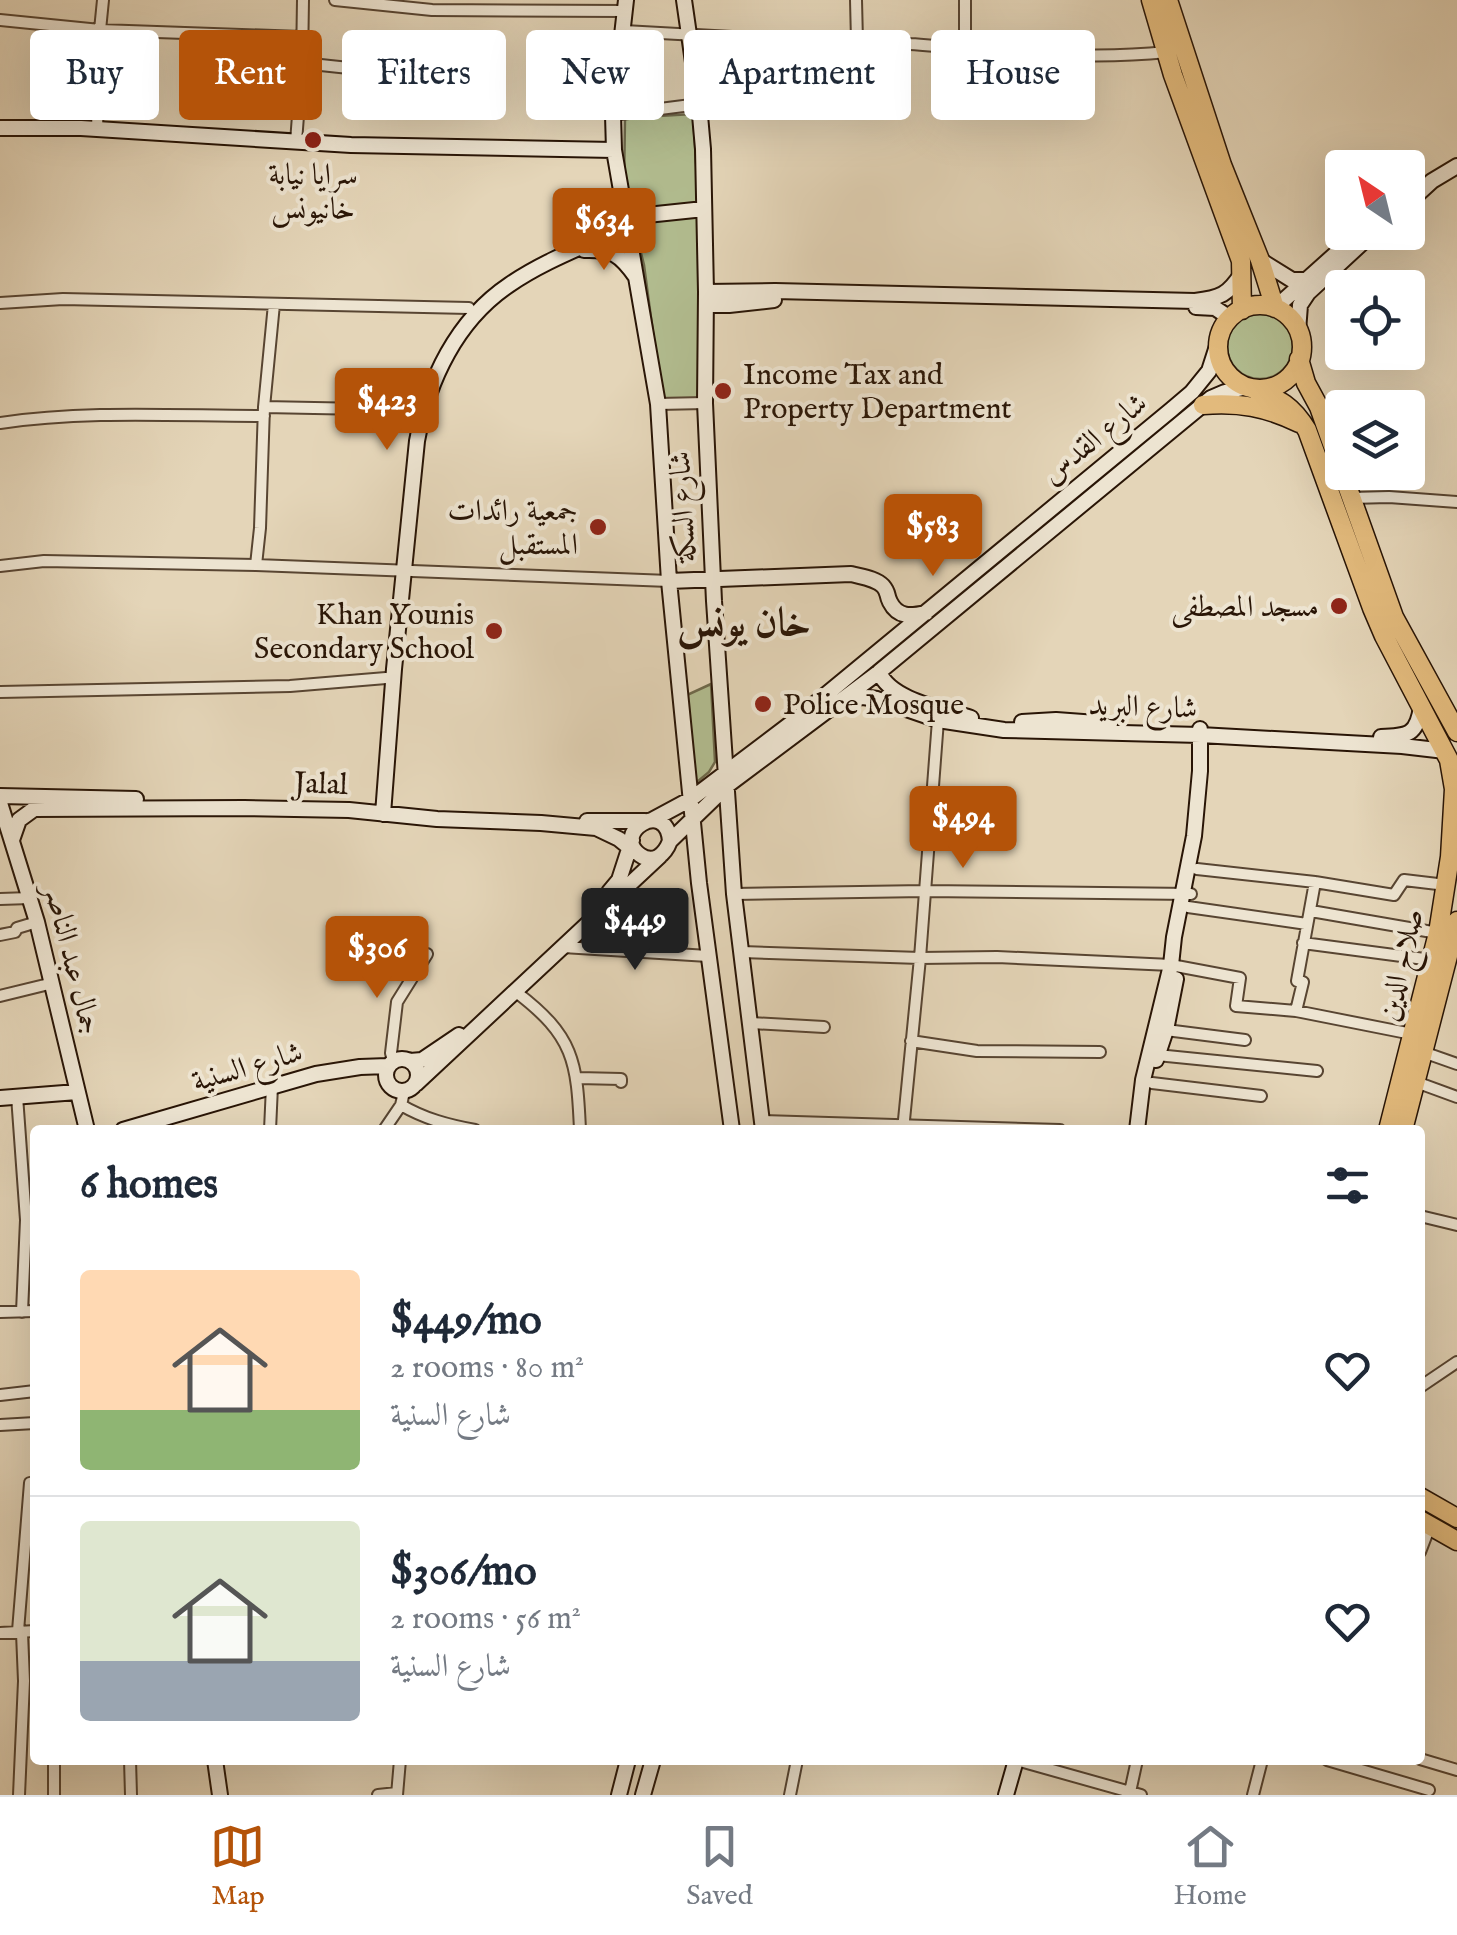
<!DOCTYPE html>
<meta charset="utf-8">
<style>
:root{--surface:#fff;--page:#f2f2f3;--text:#1f2937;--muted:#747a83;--line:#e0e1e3;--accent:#b45309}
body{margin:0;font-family:"IM FELL English",Amiri,serif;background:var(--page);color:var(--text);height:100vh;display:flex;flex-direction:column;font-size:38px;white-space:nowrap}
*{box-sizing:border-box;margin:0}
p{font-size:32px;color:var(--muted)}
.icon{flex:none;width:55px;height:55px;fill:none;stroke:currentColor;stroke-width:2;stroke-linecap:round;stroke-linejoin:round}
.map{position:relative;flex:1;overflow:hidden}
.panel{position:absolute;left:30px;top:1125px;width:1395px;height:640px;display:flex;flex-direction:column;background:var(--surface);border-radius:10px;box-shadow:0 10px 40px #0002}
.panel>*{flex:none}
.banner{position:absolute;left:30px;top:30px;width:1398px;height:90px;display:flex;gap:20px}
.needle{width:65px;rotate:325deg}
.tools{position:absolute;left:1325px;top:150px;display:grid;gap:20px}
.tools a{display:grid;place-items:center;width:100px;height:100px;border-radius:10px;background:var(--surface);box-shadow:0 10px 40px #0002;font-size:50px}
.price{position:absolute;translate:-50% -85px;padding:0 22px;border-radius:10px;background:var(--accent);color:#fff;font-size:32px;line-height:65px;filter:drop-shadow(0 2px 5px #0008)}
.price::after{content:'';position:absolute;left:50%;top:60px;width:30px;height:22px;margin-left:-15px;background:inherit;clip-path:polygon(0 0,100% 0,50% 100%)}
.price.selected{background:#222;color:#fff}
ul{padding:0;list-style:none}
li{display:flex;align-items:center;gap:30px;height:250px;padding:0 50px}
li+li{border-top:2px solid var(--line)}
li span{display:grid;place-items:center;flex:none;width:280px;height:200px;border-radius:10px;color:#555}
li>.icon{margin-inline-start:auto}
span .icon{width:120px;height:120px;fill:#fffc;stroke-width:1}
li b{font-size:42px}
h2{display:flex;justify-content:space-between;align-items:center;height:120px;padding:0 50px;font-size:42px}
.chip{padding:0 35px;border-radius:10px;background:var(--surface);box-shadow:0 10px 40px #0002;font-size:35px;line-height:90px}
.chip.selected{background:var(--accent);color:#fff}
.menu{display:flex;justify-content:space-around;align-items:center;height:140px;border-top:2px solid var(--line);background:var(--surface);font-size:28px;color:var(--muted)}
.menu a{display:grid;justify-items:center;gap:5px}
.menu .selected{color:var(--accent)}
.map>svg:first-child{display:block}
</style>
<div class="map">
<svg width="1457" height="1795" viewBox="0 0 1457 1795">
<rect width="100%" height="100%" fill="#e4d5b8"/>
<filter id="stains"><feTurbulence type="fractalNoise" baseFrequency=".002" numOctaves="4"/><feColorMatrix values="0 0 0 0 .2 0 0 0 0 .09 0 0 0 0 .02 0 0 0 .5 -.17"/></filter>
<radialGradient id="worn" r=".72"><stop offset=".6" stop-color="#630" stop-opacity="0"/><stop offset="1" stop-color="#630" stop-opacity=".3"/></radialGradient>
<path fill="#b2bd90" stroke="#6e694b" stroke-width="2.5" d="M693 114 698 195 701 398 662 400 644 265 624 186 625 118Z
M1227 346a33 33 0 1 1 66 0a33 33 0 1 1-66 0Z
M711 684 715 762 709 772 697 782H695L687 695Z"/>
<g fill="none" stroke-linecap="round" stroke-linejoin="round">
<g stroke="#584532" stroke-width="14">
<path id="street" d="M103 0 100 30 302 37
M335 0 432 10 625 11
M856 0 857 41
M965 0V47
M0 20 100 30 97 129
M624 31 788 40 800 45 895 40 910 44C997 50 1078 61 1167 52
M302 63 303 0
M613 115 699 104
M296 142 302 63 377 71 462 76
M0 303 63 299 469 308
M658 404 705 403
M264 407 415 410
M0 423C87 410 177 416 264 416
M1351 498 1389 497 1457 502
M256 565 260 528 264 407 274 304
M0 566 44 561 256 565 669 581
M0 692 290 686 386 678
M1197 869 1315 882 1394 895 1404 880 1446 885
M734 894 925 891 1191 894
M0 899 30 898
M1188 907 1307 924
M1311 911 1438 933
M0 935 15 932 17 928 37 922
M1303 943 1432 960
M563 947 708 956
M742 952 920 958 997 957 1171 965 1240 978 1236 1006 1296 1011 1412 1034
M516 992C574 1036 577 1061 580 1130
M0 996 53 983
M1296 1011 1303 982 1297 981 1315 882
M751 1023 824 1027
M1166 1030 1245 1040
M911 1041 977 1051 1100 1052
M1423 1052 1457 1064
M1157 1055 1317 1071
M393 1061 391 1053 397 1002 427 954
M578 1078 621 1079V1082
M1416 1082 1457 1097
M1152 1083 1261 1096
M17 1096 26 1220 22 1312
M401 1105C425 1119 448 1125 475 1130
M763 1121 1060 1130
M270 1130 272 1086
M384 1130 401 1105 404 1092
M903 1130 920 958 938 720
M1420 1216 1457 1225
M0 1312 35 1311
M1420 1387 1457 1362
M0 1395 35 1391
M0 1425 35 1423
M1420 1552 1430 1526
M18 1631 30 1483 35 1482
M0 1633 35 1631
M1420 1759 1457 1770
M54 1760V1795
M130 1760 131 1795
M1327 1760 1429 1790
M1020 1761 1141 1795
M1130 1792 1137 1760
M19 1795 24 1681 22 1633
M378 1795 397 1793
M397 1795 400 1760
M790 1795 797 1760
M1253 1795 1262 1760"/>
</g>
<g stroke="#291506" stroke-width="18">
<path id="secondary" d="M626 0 613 115 614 150 658 404 669 581 699 883 732 1130
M684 0 699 104 703 149 706 292 705 403 714 601 734 894 763 1130
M0 128H81L351 145 614 150
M1408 203 1432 181 1457 166
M584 250C612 249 620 254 636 277
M1260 260 1292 280H1307
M706 292 775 291 1195 301C1220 298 1228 295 1242 273
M706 305H729L774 300
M1196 307 1215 308 1230 318
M1275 308 1360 232
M1298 331 1300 305 1308 293 1374 232
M669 581 851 574C862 577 875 578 883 586 889 593 886 594 890 602 898 618 911 616 926 613
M879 672C891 701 944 709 971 718
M845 698 863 697 877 699 938 720 1004 730 1200 735 1402 746 1445 751
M1022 722 1056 720 1110 724
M1381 737C1408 736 1417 735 1421 707
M0 796 136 799
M0 803 37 922 87 1130
M383 814 394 669 417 441C428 380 457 320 509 285 545 260 588 245 627 226L647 215 704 209
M652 820 691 799 794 721 1171 410 1192 392 1209 371 1219 340
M587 821H645
M12 840 19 820 34 809 244 808 349 810 437 819 541 823 596 828 619 839 635 852
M670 841C666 797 610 834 640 855 654 865 665 854 670 841L728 785 879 672 1211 398 1225 392 1247 387
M609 892 619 880 632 840
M386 1075a16 16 0 1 1 32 0a16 16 0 1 1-32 0Z
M1156 1060 1166 1030 1176 979
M410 1061 422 1060 459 1035
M416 1084 660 856
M0 1098 77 1092
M123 1130 316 1074 360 1067 388 1066
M1137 1130 1143 1080 1171 965 1174 937 1194 836 1200 771V729
M215 1760 220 1795
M619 1795 628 1760
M643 1795 653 1760
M1006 1795 1016 1760"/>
</g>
<g stroke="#291506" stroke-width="21">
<path id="highway" d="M1151 0 1173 75 1241 261 1242 310
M1168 0 1222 165 1260 260 1275 308
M1218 347a42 42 0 1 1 84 0a42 42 0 1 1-84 0Z
M1299 359 1306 383 1319 407 1394 617 1457 732
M1254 389C1280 400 1292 405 1307 430L1372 608 1384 636 1449 760 1454 789 1450 857 1438 933 1388 1130
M1203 405C1239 402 1266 407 1299 423
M1403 1130 1457 921
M1420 1497 1457 1518
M1420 1520 1457 1541"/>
</g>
<use href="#street" stroke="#ede4d1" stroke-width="10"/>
<use href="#secondary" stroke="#ede4d1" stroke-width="14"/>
<use href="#highway" stroke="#e2ba7c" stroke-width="18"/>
</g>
<g fill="#8f2418" stroke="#ede4d1" stroke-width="4">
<circle cx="313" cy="140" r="10"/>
<circle cx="723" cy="391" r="10"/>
<circle cx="598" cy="527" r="10"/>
<circle cx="1339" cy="606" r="10"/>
<circle cx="494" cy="631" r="10"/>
<circle cx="763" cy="704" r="10"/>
</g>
<g text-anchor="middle" stroke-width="8" stroke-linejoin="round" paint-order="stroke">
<g font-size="30" fill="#291506" stroke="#ede4d1" text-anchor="end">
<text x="313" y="184" text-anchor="middle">سرايا نيابة<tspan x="313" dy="34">خانيونس</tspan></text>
<text x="743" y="384" text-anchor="start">Income Tax and<tspan x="743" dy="34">Property Department</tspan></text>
<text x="578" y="520">جمعية رائدات<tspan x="578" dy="34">المستقبل</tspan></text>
<text x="1319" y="616">مسجد المصطفى</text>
<text x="474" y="624">Khan Younis<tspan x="474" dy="34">Secondary School</tspan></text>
<text x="783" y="714" text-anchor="start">Police Mosque</text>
</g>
<g font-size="30" fill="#291506" stroke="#ede4d1">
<text transform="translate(1094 438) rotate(-39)" y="10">شارع القدس</text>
<text transform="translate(682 507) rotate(-93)" y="10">شارع السكة</text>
<text transform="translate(1143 706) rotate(2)" y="10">شارع البريد</text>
<text transform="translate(321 783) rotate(2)" y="10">Jalal</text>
<text transform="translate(73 959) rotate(76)" y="10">جمال عبد الناصر</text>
<text transform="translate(1400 965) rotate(-77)" y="10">صلاح الدين</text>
<text transform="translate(247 1066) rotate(-16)" y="10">شارع السنية</text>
</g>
<g font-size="40" font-weight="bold" fill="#291506" stroke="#ede4d1">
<text x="744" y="635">خان يونس</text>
</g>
</g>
<rect width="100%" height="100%" filter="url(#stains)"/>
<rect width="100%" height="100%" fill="url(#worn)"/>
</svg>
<div class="tools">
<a><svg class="needle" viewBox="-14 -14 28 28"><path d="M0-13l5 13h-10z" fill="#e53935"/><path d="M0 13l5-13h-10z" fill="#747a83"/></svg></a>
<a><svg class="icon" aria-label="locate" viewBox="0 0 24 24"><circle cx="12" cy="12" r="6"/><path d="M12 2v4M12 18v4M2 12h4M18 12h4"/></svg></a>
<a><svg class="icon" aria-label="layers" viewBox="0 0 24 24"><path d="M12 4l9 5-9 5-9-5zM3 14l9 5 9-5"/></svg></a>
</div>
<b class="price" style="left:604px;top:273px">$634</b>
<b class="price" style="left:387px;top:453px">$423</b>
<b class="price" style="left:933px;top:579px">$583</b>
<b class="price" style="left:963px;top:871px">$494</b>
<b class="price selected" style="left:635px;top:973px">$449</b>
<b class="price" style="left:377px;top:1001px">$306</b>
<div class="banner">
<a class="chip">Buy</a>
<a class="chip selected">Rent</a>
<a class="chip">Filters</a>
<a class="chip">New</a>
<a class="chip">Apartment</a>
<a class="chip">House</a>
</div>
<section class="panel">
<h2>6 homes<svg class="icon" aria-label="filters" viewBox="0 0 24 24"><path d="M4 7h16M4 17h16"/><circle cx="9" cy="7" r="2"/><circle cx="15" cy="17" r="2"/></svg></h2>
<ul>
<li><span style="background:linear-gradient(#ffd9b3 70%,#8fb573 0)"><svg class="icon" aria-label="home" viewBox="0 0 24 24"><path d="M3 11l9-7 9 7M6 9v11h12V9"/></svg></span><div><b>$449/mo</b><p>2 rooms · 80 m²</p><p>شارع السنية</p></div><svg class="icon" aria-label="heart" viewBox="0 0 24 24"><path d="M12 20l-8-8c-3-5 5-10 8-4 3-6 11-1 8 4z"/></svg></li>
<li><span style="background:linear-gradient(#dfe7d0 70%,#9aa5b1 0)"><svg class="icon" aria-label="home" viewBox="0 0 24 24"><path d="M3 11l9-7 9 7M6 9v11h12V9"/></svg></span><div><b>$306/mo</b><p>2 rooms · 56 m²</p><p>شارع السنية</p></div><svg class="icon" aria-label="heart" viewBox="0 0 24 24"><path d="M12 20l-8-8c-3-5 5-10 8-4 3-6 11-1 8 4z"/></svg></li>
</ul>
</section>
</div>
<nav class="menu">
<a class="selected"><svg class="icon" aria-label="map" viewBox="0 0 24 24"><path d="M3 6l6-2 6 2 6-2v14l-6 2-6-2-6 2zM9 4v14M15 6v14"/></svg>Map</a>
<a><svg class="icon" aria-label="saved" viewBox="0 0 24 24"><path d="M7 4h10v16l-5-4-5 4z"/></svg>Saved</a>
<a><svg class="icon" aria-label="home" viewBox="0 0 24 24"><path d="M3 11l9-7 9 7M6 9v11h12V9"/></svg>Home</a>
</nav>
